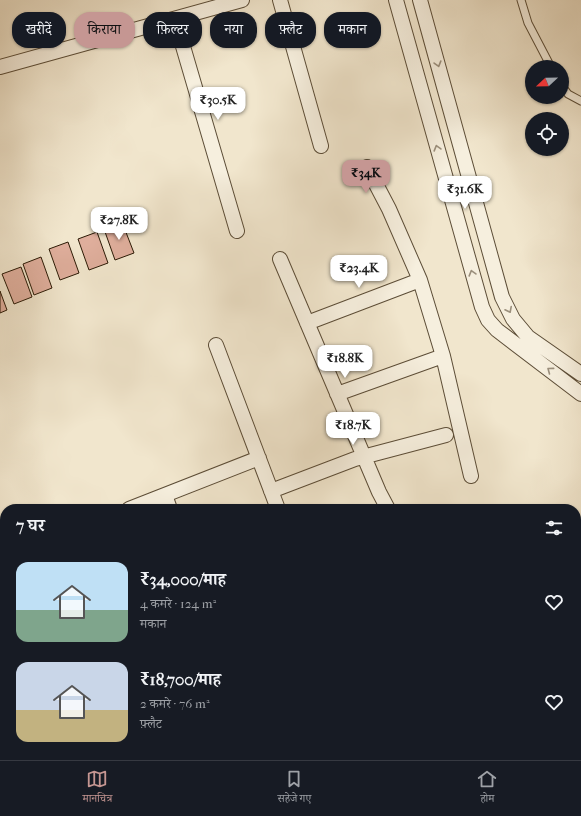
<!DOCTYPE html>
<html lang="hi">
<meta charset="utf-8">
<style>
:root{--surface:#171b24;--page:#242831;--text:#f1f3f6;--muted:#9ea1a6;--line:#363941;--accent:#c59692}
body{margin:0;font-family:"IM FELL French Canon","Noto Serif Devanagari",serif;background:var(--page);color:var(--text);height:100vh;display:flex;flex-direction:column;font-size:15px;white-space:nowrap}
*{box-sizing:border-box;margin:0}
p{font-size:13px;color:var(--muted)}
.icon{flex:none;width:22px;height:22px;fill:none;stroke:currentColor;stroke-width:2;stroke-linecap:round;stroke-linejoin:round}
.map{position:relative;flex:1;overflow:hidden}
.details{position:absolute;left:0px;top:504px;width:581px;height:256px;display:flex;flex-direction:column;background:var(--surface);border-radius:16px 16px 0 0;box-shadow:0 1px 3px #0004}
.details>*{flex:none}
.guide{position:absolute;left:12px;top:12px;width:557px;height:36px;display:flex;gap:8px}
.needle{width:26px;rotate:248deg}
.buttons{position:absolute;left:525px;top:60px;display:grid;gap:8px}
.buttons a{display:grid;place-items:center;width:44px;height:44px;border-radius:50%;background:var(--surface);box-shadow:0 1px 3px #0004;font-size:20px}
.price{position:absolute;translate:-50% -34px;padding:0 9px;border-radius:8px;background:#fff;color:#222;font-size:13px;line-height:26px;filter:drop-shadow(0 1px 2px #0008)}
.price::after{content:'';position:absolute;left:50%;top:24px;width:12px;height:9px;margin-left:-6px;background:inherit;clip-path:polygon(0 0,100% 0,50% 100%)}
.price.selected{background:var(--accent);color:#111}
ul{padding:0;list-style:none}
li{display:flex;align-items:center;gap:12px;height:100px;padding:0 16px}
li span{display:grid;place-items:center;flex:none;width:112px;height:80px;border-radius:12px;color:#555}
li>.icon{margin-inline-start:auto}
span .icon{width:48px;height:48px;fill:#fffc;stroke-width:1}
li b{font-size:17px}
h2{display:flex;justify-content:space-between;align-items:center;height:48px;padding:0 16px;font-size:17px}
.chip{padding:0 14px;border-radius:16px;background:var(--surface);box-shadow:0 1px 3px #0004;font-size:14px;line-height:36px}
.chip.selected{background:var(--accent);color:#111}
.tabs{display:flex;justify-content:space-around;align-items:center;height:56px;border-top:1px solid var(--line);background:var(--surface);font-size:11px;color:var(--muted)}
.tabs a{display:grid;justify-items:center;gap:2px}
.tabs .selected{color:var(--accent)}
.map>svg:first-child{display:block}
</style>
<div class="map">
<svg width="581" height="760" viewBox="0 0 581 760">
<rect width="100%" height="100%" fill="#f1e6cd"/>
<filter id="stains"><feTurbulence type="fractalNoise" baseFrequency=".005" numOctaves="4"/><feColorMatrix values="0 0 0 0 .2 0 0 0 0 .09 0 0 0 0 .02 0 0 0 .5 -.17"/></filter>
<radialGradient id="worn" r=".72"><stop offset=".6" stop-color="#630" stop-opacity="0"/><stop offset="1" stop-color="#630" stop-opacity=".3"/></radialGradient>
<path fill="#dfae9c" stroke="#2b1a05" d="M122 222 134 253 115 260 104 229Z
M97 232 108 263 89 270 78 239Z
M68 242 79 273 60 280 49 249Z
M41 257 52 288 34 295 23 264Z
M21 267 32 297 14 304 2 274Z
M0 291 7 310 0 313Z"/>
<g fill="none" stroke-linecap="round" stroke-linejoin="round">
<g stroke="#5c4d37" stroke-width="9">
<path id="service" d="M521 0 528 23 551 67
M562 86 568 94 581 101
M576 635 581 640"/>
</g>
<g stroke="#5c4d37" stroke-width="16">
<path id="minor" d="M280 0 321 146
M396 0 482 307 488 320 497 330 581 394
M420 0 502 297 513 319 528 337 581 374
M175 19 237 231
M0 67 242 0
M367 167 389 209 420 280 443 356 471 476
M280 259 379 492 388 509
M307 323 420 280
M216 345 278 509
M337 394 443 356
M271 491 355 459 446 435
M165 495 170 509
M129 509 259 458
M576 681 581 686
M126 755 128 760
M479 755 482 760"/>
</g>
<g stroke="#2b1a05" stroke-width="24">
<path id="primary" d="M576 556 581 550
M576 587 581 581
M422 760 426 755
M442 760 446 755"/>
</g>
<use href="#service" stroke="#f6efde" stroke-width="7"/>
<use href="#minor" stroke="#f6efde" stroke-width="14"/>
<use href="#primary" stroke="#e8c386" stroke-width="22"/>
</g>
<defs><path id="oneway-chevron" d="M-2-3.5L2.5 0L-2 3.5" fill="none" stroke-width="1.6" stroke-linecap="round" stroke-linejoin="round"/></defs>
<g stroke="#9b8f7c">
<use href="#oneway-chevron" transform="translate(438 64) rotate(74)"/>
<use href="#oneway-chevron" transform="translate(437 148) rotate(-106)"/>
<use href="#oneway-chevron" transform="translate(472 273) rotate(-106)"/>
<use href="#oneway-chevron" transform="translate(509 310) rotate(63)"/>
<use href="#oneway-chevron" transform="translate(550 370) rotate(-143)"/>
</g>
<rect width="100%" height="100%" filter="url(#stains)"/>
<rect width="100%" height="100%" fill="url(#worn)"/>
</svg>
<div class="buttons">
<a><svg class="needle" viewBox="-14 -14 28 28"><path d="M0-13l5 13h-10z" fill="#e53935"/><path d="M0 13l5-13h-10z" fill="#9ea1a6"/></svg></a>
<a><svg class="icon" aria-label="locate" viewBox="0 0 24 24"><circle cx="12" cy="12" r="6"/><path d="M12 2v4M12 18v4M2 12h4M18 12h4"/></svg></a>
</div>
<b class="price" style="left:218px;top:121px">₹30.5K</b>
<b class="price selected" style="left:366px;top:194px">₹34K</b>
<b class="price" style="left:465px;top:210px">₹31.6K</b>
<b class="price" style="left:119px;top:241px">₹27.8K</b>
<b class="price" style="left:359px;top:289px">₹23.4K</b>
<b class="price" style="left:345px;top:379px">₹18.8K</b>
<b class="price" style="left:353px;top:446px">₹18.7K</b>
<div class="guide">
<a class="chip">खरीदें</a>
<a class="chip selected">किराया</a>
<a class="chip">फ़िल्टर</a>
<a class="chip">नया</a>
<a class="chip">फ़्लैट</a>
<a class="chip">मकान</a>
</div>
<section class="details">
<h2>7 घर<svg class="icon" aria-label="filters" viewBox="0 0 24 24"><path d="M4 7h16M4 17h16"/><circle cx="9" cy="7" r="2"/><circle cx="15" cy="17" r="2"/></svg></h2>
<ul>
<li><span style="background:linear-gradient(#bfe0f5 60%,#7fa58c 0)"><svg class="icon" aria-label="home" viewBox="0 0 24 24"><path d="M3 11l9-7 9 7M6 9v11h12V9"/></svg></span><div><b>₹34,000/माह</b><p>4 कमरे · 124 m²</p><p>मकान</p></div><svg class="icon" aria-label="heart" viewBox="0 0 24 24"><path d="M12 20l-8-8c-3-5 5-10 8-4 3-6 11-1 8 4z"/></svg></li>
<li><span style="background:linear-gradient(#c9d6e8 60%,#c2b280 0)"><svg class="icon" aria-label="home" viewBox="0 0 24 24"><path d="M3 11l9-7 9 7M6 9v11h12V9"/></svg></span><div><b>₹18,700/माह</b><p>2 कमरे · 76 m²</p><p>फ़्लैट</p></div><svg class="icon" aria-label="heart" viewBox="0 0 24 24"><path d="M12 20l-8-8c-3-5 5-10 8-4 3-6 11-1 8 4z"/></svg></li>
</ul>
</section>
</div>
<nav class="tabs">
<a class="selected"><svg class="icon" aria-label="map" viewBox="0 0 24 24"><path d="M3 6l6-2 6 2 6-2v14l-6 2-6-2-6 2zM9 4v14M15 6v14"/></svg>मानचित्र</a>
<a><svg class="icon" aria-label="saved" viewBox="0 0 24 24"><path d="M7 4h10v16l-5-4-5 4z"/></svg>सहेजे गए</a>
<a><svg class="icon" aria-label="home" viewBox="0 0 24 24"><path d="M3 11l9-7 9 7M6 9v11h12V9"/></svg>होम</a>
</nav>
